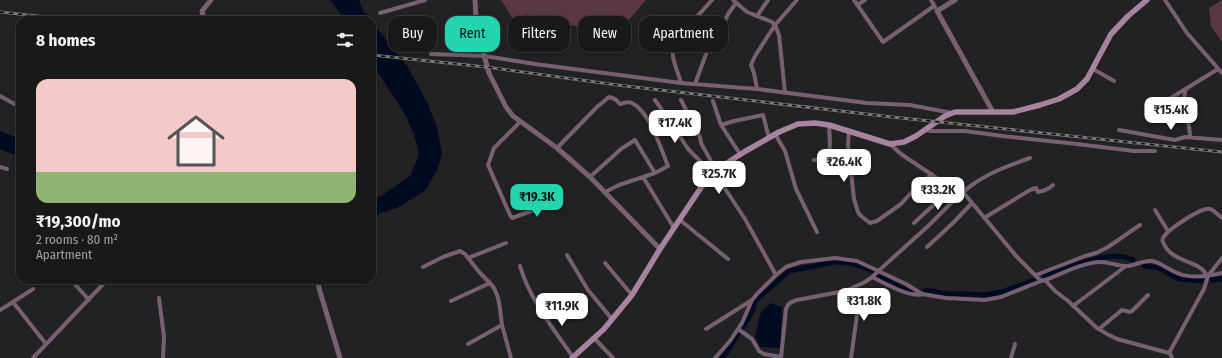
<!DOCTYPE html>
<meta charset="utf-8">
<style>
:root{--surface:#1a191a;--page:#232223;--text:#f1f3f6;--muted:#9fa0a2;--line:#383839;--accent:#22d5af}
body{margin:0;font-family:"Fira Sans Condensed",sans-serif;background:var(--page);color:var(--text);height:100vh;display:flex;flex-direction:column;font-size:15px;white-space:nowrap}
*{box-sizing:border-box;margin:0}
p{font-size:13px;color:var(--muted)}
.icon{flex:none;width:22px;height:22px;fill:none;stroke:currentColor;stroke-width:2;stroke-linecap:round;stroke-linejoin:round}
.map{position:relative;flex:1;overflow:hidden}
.side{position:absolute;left:16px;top:16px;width:360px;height:268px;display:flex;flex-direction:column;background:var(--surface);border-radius:12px;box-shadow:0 2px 6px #0003,0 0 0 1px var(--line)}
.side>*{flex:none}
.top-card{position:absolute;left:388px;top:16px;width:380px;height:36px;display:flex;gap:8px}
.price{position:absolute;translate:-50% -34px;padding:0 9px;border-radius:8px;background:#fff;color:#222;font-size:13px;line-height:26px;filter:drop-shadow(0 1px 2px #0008)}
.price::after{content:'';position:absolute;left:50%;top:24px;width:12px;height:9px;margin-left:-6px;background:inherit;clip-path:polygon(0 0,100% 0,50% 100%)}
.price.selected{background:var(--accent);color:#111}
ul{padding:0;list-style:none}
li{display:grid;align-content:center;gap:8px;height:212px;padding:0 20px}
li+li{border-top:1px solid var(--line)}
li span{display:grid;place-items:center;height:124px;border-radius:12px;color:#555}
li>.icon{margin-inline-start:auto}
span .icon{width:72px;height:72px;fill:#fffc;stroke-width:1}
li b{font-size:17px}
h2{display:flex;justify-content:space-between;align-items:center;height:48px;padding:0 20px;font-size:17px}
.chip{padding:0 14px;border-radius:12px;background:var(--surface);box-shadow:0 2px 6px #0003,0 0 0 1px var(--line);font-size:14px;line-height:36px}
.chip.selected{background:var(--accent);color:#111}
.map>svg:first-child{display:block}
</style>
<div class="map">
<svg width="1222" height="358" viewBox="0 0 1222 358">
<rect width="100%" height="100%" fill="#222123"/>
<path fill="#5b3742" d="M501 0H646L620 30 543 23 527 14 515 22Z
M1222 0V42L1211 26 1209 8Z"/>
<path fill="#000b21" d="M330 0H359L363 11 370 20H345Z
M372 22 407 66 426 100 437 127 442 154 437 170 426 190 397 208 372 216V199L381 196 410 176 419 154 414 135 406 116 372 63Z
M0 131 20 139V157L0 149Z
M771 303 782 307 780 348 760 347 755 336 761 312Z"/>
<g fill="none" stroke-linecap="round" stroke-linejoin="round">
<path stroke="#000b21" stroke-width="5" d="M1144 266 1159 268 1179 279 1202 281
M878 276 902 288 916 293
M1045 276C1069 268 1110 248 1133 260
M1212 280 1222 279
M925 291H933L944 294H970L984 295 1001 292 1034 280
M743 327 753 310 755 301 789 271 835 262 850 263 866 268 872 271
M722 358 727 352 738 334"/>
<path stroke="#776072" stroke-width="4" d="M733 0 747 12 772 22 775 25 779 35 785 92
M854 0 883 42 934 6
M931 0 935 7
M1165 0 1187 33 1222 73
M857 5 865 0
M380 13 425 0
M757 16 768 0
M431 54 485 56 535 64 681 83 757 89 867 103 910 105 952 113
M1093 69 1114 81
M681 83C678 71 668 53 675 41L712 0
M695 84 706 54 712 43 724 23 728 14 736 3
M757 89 754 73 751 65 755 56 775 25 797 0
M1186 89C1179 111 1190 117 1190 137
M0 96 20 107
M655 100 673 126 688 149 700 161 710 177
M681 100 700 137 701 143 716 170
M713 101 721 125 738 151
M1166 101 1218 69
M520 122 494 148 488 165 510 215 512 218 534 210 555 200
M721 125 734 121 763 115 769 138
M926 130 931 131H965L1002 136 1077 144 1134 151H1155
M1119 130 1175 140 1185 137 1222 140
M849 131 848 145 854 199 858 212 861 216 870 223 877 221 901 204 910 194 932 174
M775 134 785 151 796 189 817 232
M890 144 901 154 950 187 963 192 1017 257 1041 281 1045 280 1055 291 1067 300 1097 328 1107 334 1117 339 1169 353 1171 355 1172 358
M557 148 597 107 609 97 615 99 620 104C624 103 628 101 632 103 650 112 661 149 668 166L655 173 619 185 605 192
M814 160C817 160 821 160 824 159 833 155 829 134 829 125
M0 167 7 169
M714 172 745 219 776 275
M590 177 621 149 635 140 655 173
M643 177 674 228
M1155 210 1168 231
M984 218 1030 190 1036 188 1038 192C1044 191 1049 189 1053 185
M680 220 728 259
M914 223 942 197 950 187
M927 247 952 224 972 203
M567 255 588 290 612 319
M468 258 506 243
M605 263 632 295
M520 266C529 298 554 330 573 357
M423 267 443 257 460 251 465 254 480 273 490 283
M1036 275 1085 256 1096 253 1108 247 1140 225
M1208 276C1205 273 1203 269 1199 267 1187 260 1170 258 1164 244 1162 241 1162 240 1163 238 1167 230 1201 207 1210 209 1214 210 1218 215 1222 218
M872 277C885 283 909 298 924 294
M71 280 89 300
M1045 280C1061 274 1084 262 1101 262 1109 262 1121 267 1128 266 1136 265 1143 260 1152 261 1162 263 1170 271 1180 274 1193 279 1209 276 1222 273
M33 289 13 302 46 344
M845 291 856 310 857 315 851 358
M159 298 164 337 163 358
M451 301 490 283C500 293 500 311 502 325
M1073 306 1126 266
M0 310 13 302
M706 329 752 300
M738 329 752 339 759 351 764 354 781 357
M1099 329 1122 310 1130 312 1132 311 1148 295
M594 338 613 358
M468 344 502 325 511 358
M1169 353 1204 289 1208 276 1222 258
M33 358 107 280
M715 358 730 341 742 323 752 300 757 294 776 275 786 267 801 262 835 258 857 261 906 284 922 294 946 298 985 300 1001 297 1041 281
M781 358 786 309C788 303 791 302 797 300L845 291 863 283 871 278C889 261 907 245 925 229 941 214 955 197 972 185 990 172 1010 165 1030 158
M1011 358 1015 344"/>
<path stroke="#776072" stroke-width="5" d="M475 0 476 18 480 41 489 73 506 107 513 116 557 148 590 177 660 249
M955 0 937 11 993 112
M204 20 202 11 211 0
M318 280 319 288 340 358"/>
<path stroke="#a783a0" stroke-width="5.5" d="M572 358 604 329 632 295 660 249 700 189 710 177 716 170 744 152 779 132 798 124 815 123 829 125 890 144 904 142 916 136 945 116 955 112H1013L1040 105 1059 99 1077 89 1087 79 1111 34 1128 16 1147 0"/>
<g stroke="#787779" stroke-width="3">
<path id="rail" d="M0 12 74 20
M372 55 486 67 617 85 892 117 1222 152"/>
</g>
<use href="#rail" stroke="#0b0b0c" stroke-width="1.5" stroke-dasharray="4.5" stroke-linecap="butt"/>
</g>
</svg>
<b class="price" style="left:1171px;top:131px">₹15.4K</b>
<b class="price" style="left:675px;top:144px">₹17.4K</b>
<b class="price" style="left:844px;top:183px">₹26.4K</b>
<b class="price" style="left:719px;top:195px">₹25.7K</b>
<b class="price" style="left:938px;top:211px">₹33.2K</b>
<b class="price selected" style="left:537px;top:218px">₹19.3K</b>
<b class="price" style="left:864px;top:322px">₹31.8K</b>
<b class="price" style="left:562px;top:327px">₹11.9K</b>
<div class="top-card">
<a class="chip">Buy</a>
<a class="chip selected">Rent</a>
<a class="chip">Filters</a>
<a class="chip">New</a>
<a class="chip">Apartment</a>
</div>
<section class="side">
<h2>8 homes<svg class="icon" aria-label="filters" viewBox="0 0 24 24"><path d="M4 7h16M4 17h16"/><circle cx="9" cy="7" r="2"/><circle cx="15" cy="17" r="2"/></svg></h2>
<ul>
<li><span style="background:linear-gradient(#f6c9c9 75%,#8fb573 0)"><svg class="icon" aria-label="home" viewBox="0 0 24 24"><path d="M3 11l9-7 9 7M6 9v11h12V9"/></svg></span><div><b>₹19,300/mo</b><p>2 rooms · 80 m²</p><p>Apartment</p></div></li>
</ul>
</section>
</div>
